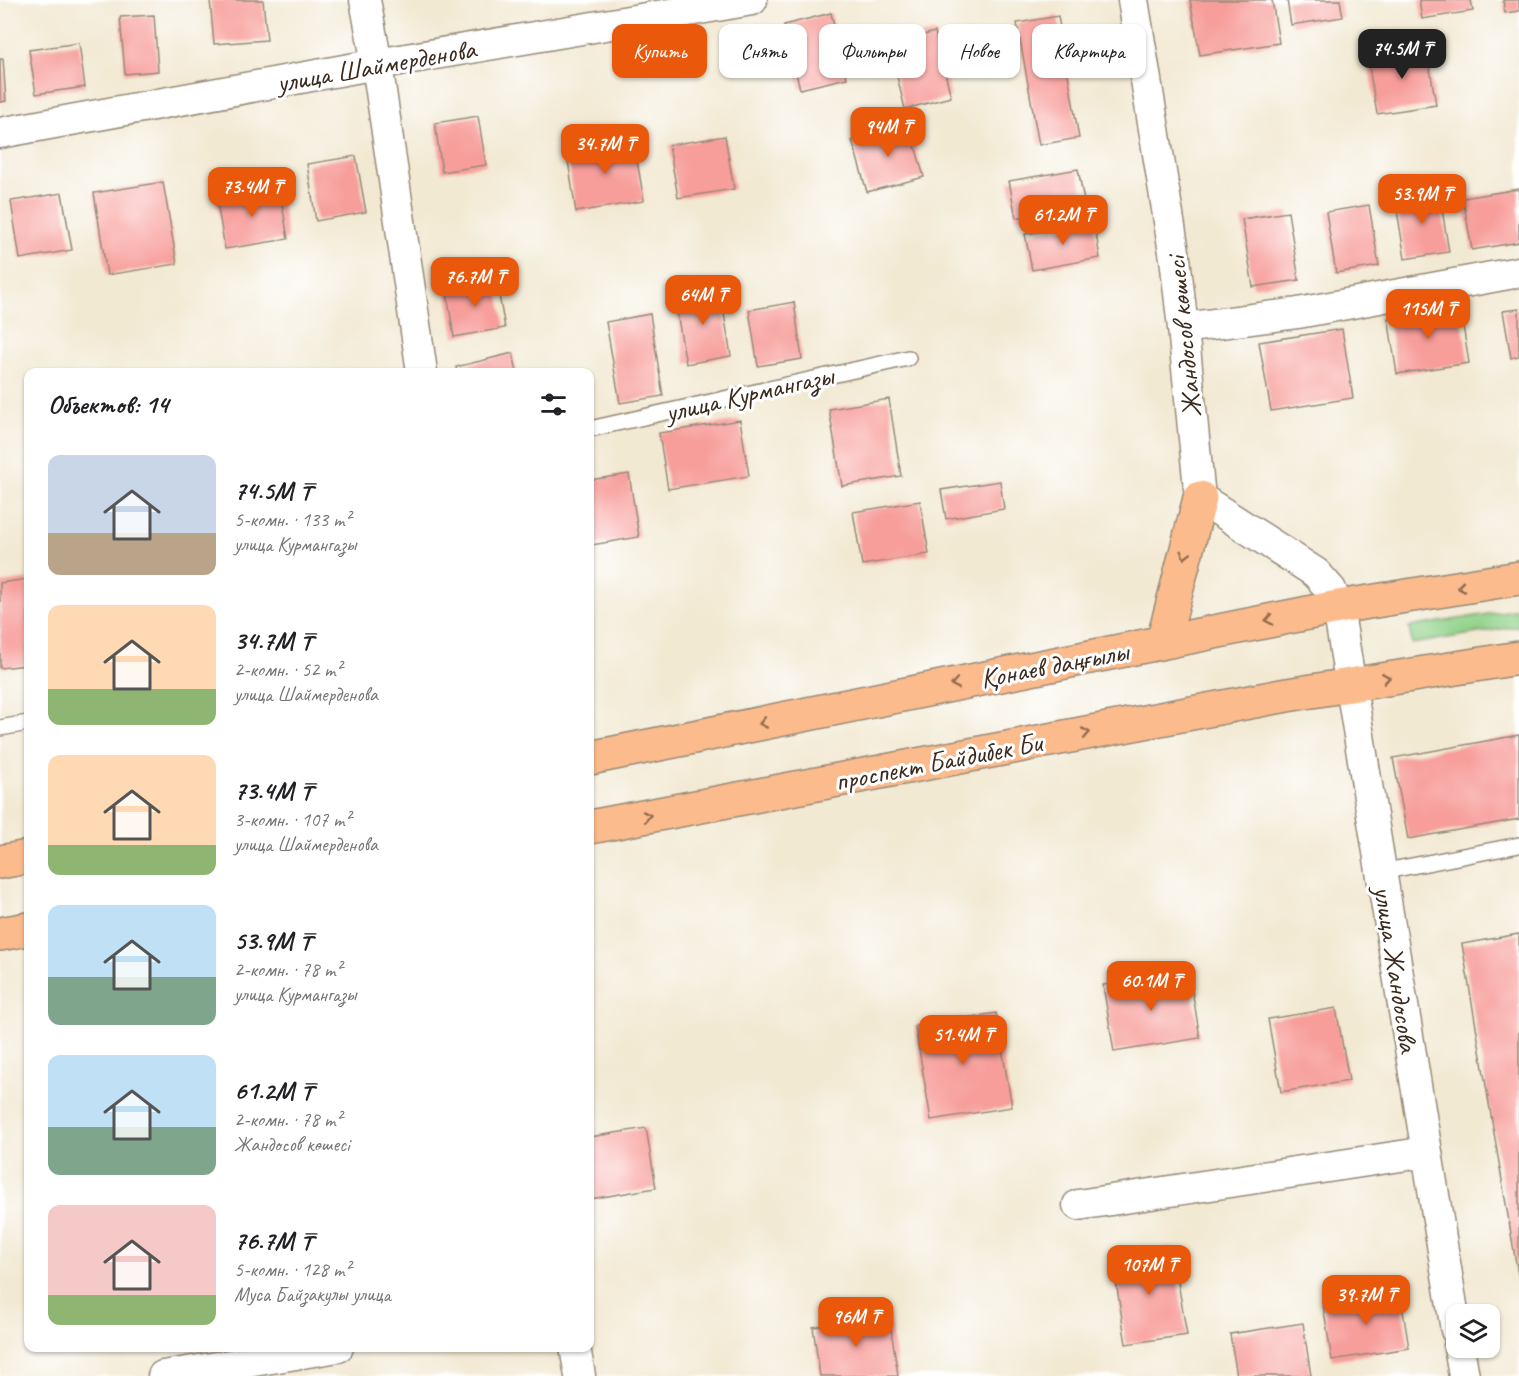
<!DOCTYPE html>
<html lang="ru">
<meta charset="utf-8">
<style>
:root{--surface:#fff;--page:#f6f6f6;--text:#202124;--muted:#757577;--accent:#ea580c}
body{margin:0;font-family:Caveat,sans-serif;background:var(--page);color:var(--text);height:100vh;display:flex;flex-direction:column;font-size:22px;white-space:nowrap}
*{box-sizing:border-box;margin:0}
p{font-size:20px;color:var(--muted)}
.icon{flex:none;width:33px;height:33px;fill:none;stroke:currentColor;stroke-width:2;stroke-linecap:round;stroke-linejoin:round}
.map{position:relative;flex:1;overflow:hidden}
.details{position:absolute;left:24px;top:368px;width:570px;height:984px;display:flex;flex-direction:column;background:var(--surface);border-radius:12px;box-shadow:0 2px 4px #0004}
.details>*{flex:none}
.banner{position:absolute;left:612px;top:24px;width:570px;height:54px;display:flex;gap:12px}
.buttons{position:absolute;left:1446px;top:1304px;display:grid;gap:12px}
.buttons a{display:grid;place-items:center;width:54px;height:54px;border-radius:12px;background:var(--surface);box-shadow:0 2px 4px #0004;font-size:30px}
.price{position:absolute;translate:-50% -51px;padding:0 14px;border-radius:12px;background:var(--accent);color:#fff;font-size:20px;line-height:39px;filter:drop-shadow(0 2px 3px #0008)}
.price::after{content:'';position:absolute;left:50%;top:36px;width:18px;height:14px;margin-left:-9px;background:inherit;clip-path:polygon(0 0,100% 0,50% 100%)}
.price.current{background:#222;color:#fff}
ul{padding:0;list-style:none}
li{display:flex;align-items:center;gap:18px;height:150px;padding:0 24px}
li span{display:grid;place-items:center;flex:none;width:168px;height:120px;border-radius:12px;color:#555}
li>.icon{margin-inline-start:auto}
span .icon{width:72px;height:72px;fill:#fffc;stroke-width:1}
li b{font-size:26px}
h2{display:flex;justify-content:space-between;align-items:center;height:72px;padding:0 24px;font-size:26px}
.chip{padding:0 21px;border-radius:12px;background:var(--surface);box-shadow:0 2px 4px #0004;font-size:21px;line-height:54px}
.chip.current{background:var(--accent);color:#fff}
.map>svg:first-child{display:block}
</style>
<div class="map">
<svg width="1519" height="1376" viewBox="0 0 1519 1376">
<rect width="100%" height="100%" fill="#fff"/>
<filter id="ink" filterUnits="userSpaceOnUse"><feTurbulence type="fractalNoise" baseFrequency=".0167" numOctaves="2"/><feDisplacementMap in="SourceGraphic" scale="12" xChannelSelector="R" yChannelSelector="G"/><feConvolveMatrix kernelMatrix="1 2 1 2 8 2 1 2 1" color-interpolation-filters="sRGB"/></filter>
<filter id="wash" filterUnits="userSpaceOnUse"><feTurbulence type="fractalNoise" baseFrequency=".008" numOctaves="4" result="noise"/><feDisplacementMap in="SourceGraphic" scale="24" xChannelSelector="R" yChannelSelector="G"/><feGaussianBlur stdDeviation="1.35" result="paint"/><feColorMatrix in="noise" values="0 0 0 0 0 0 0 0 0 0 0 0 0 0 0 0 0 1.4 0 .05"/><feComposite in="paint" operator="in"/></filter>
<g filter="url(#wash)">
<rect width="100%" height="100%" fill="#f2e9d3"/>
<path fill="#91d289" stroke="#667e54" stroke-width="1.5" d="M1519 609V626L1412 644 1409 627Z"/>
<g id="blocks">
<path fill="#f79d9a" d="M210 0H263L267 40 214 44Z
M1190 0H1272L1279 43 1200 55Z
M1287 0H1340L1343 17 1291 25Z
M1419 0H1471L1473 11 1422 19Z
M1503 0H1519V11L1505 13Z
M831 13 847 78 800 89 784 25Z
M154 15 158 71 125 74 120 17Z
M1058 16 1079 138 1039 145 1017 23Z
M935 32 951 97 905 109 889 44Z
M79 43 85 87 36 94 29 50Z
M1426 45 1436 105 1377 114 1367 55Z
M0 59H3L6 101 0 102Z
M478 116 486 165 442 172 435 123Z
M909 125 924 177 867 192 852 140Z
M725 136 734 189 678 198 669 145Z
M633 137 644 201 576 212 566 148Z
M356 156 366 212 316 221 307 164Z
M1078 169 1085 206 1016 218 1009 181Z
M163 182 177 264 107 275 94 193Z
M279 186 288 239 225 249 216 196Z
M1519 189V242L1472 250 1463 198Z
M1439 191 1449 252 1405 259 1395 198Z
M62 193 72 250 20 259 11 201Z
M1369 205 1379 266 1336 273 1326 212Z
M1288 212 1299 280 1253 287 1242 219Z
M1094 222 1100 258 1032 270 1025 234Z
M496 279 505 328 454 337 446 287Z
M720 289 731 356 686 364 674 296Z
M794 302 802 359 758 366 749 310Z
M1460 307 1469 363 1397 374 1388 318Z
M1519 309V356L1511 358 1503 311Z
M650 314 663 396 620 403 606 322Z
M1342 329 1353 398 1271 411 1259 342Z
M513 353 517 372H457L456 367Z
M889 399 901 476 842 486 829 409Z
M740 420 749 476 668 489 659 433Z
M629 474 639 537 592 545 590 531V480Z
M1000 481 1004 509 946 519 941 490Z
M920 501 929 554 862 565 853 512Z
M28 579V665L0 668V583Z
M1519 735V819L1408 839 1393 758Z
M1519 934V1275H1518L1462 944Z
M1189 971 1200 1038 1114 1052 1103 985Z
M1336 1008 1349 1081 1281 1092 1268 1019Z
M996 1013 1012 1107 931 1120 915 1026Z
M646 1128 656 1188 590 1199V1137Z
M1172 1247 1187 1335 1126 1344 1112 1257Z
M1400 1292 1409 1348 1332 1360 1323 1305Z
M889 1315 898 1376H820L813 1327Z
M1303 1323 1311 1376H1237L1230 1334Z"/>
</g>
</g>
<g filter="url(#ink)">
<use href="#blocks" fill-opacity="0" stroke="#968a78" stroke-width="1.5"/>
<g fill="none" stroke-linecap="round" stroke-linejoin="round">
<g stroke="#968a78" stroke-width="18">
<path id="lane" d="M590 429 908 358
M0 728 28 723
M1381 872 1519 845"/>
</g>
<g stroke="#968a78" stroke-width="33">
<path id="street" d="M365 0 377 64 422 372
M1133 0 1175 258 1183 328 1200 498 1316 573 1331 590 1338 607 1456 1330
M0 133 377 64 752 0
M1183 328 1298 313 1519 272
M1078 1205 1427 1152
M575 1347 580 1376
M1459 1347 1464 1376
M163 1376 338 1347"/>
</g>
<g stroke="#968a78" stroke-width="36">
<path id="primary" d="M1163 642 1200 498
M590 758 1338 607 1519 578
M590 827 1287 695 1519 658
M0 862 28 857
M0 934 28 929"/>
</g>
<use href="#lane" stroke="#fff" stroke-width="15"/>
<use href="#street" stroke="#fff" stroke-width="30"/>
<use href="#primary" stroke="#fbbb8c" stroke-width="33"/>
</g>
<defs><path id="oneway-chevron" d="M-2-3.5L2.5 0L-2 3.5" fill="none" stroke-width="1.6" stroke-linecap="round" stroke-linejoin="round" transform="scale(1.5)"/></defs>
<g stroke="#916b50">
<use href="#oneway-chevron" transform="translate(1185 555) rotate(104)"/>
<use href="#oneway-chevron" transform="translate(1461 587) rotate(171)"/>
<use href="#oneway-chevron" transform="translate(1269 620) rotate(169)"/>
<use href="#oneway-chevron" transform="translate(1386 678) rotate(-9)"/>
<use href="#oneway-chevron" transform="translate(955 684) rotate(169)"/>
<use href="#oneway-chevron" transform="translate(763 723) rotate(169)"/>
<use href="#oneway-chevron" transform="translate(1086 733) rotate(-11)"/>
<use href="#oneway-chevron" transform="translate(647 816) rotate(-11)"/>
</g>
</g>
<g text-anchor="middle" stroke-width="6" stroke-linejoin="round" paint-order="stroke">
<g font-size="28" fill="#3b2a1e" stroke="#fff">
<text transform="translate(376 65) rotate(-10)" y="10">улица Шаймерденова</text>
<text transform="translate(1183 337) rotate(-96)" y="10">Жандосов көшесі</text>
<text transform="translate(749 393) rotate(-13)" y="10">улица Курмангазы</text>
<text transform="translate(1054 664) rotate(-11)" y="10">Қонаев даңғылы</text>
<text transform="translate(938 761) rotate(-11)" y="10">проспект Байдибек Би</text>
<text transform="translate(1397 969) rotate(81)" y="10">улица Жандосова</text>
</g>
</g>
</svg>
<div class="buttons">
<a><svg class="icon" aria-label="layers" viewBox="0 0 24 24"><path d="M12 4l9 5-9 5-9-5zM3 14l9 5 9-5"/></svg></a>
</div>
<b class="price current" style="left:1402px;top:80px">74.5M ₸</b>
<b class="price" style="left:888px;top:158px">94M ₸</b>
<b class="price" style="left:605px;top:175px">34.7M ₸</b>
<b class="price" style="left:252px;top:218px">73.4M ₸</b>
<b class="price" style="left:1422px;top:225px">53.9M ₸</b>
<b class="price" style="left:1063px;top:246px">61.2M ₸</b>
<b class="price" style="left:475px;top:308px">76.7M ₸</b>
<b class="price" style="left:703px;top:326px">64M ₸</b>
<b class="price" style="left:1428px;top:340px">115M ₸</b>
<b class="price" style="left:1151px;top:1012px">60.1M ₸</b>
<b class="price" style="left:963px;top:1066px">51.4M ₸</b>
<b class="price" style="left:1149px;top:1296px">107M ₸</b>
<b class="price" style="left:1366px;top:1326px">39.7M ₸</b>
<b class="price" style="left:856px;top:1348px">96M ₸</b>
<div class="banner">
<a class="chip current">Купить</a>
<a class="chip">Снять</a>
<a class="chip">Фильтры</a>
<a class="chip">Новое</a>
<a class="chip">Квартира</a>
</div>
<section class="details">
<h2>Объектов: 14<svg class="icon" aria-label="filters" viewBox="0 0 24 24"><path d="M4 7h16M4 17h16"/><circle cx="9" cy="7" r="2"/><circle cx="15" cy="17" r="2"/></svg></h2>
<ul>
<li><span style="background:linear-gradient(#c9d6e8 65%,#b9a48a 0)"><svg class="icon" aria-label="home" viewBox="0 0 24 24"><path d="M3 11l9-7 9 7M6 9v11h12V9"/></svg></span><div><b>74.5M ₸</b><p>5-комн. · 133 m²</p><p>улица Курмангазы</p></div></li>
<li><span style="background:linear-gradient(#ffd9b3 70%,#8fb573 0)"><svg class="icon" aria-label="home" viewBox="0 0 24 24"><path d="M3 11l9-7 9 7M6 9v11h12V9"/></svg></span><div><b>34.7M ₸</b><p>2-комн. · 52 m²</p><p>улица Шаймерденова</p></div></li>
<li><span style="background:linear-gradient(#ffd9b3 75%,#8fb573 0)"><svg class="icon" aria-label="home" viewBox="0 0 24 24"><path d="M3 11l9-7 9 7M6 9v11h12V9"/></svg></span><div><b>73.4M ₸</b><p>3-комн. · 107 m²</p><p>улица Шаймерденова</p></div></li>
<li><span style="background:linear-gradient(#bfe0f5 60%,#7fa58c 0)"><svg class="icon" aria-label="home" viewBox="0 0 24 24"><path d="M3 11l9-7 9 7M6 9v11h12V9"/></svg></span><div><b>53.9M ₸</b><p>2-комн. · 78 m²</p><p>улица Курмангазы</p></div></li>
<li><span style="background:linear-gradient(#bfe0f5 60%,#7fa58c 0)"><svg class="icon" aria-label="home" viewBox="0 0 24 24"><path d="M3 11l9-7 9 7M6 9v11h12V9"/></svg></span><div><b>61.2M ₸</b><p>2-комн. · 78 m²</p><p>Жандосов көшесі</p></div></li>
<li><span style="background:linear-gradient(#f6c9c9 75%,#8fb573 0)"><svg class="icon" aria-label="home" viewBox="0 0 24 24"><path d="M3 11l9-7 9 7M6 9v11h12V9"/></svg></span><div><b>76.7M ₸</b><p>5-комн. · 128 m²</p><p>Муса Байзакулы улица</p></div></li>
</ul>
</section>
</div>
